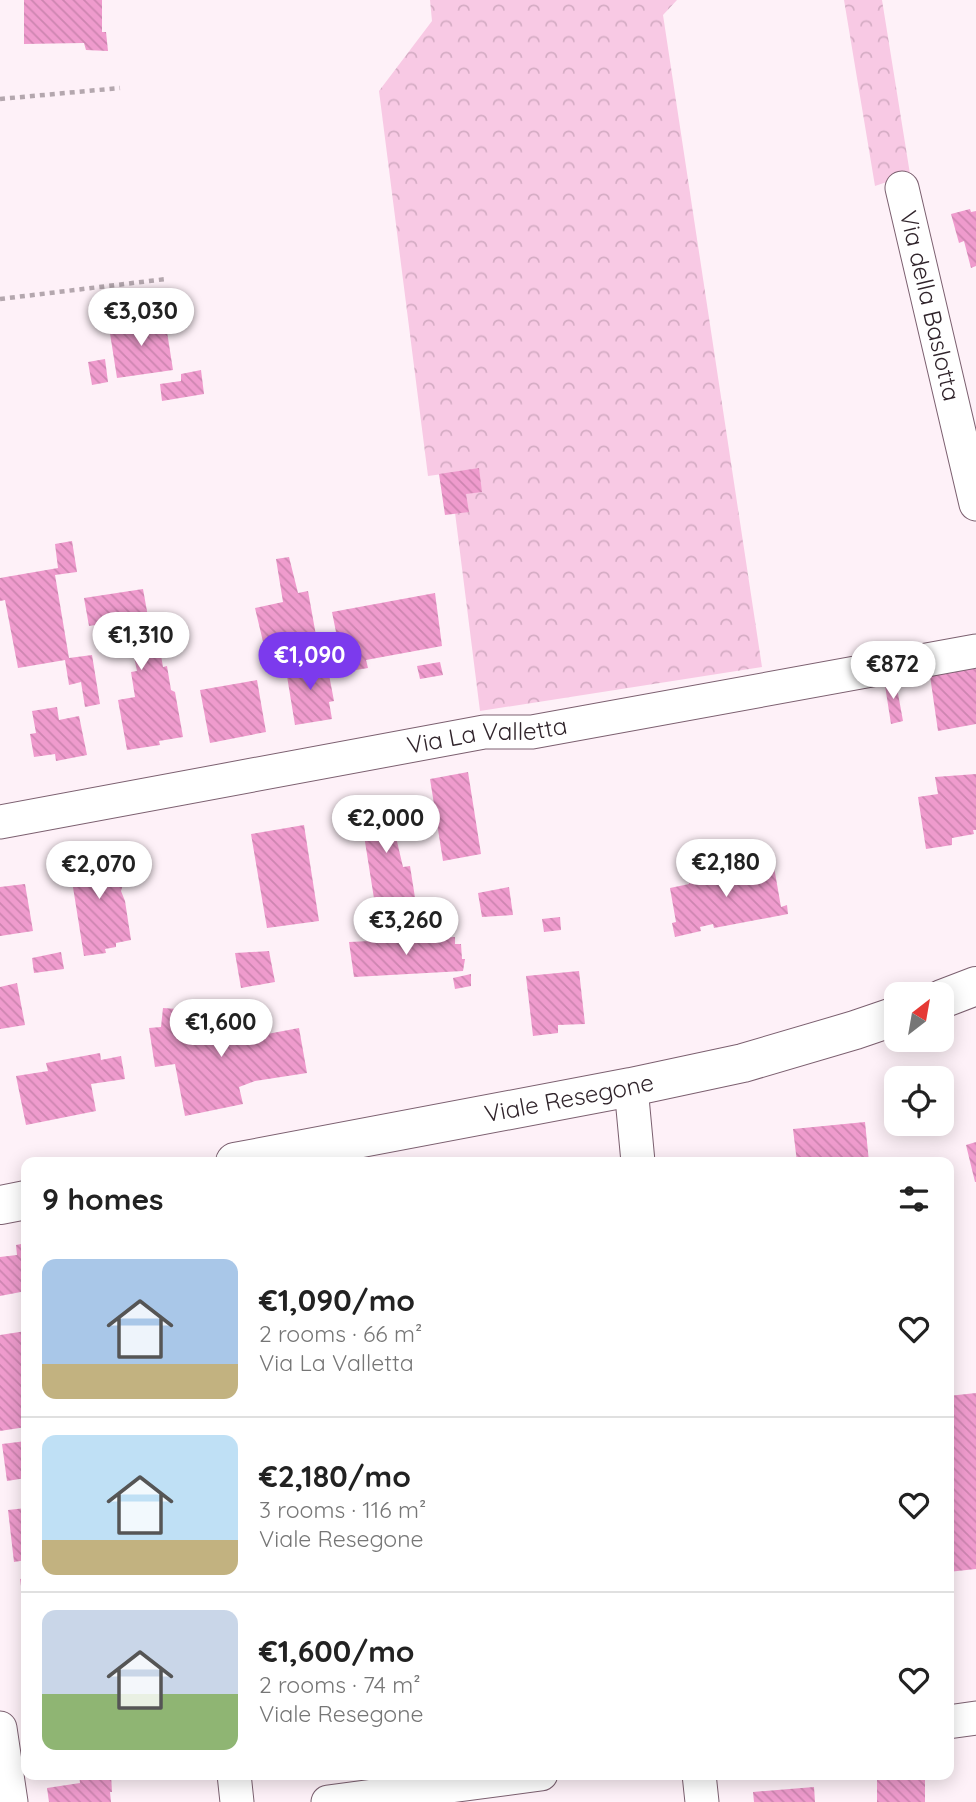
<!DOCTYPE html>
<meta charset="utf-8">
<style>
:root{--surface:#fff;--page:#f2f2f2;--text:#222;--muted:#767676;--line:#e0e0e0;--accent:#7c3aed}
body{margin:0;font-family:Quicksand,sans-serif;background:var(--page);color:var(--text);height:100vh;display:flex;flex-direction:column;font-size:26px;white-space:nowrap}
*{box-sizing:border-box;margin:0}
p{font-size:23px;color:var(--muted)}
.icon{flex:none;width:38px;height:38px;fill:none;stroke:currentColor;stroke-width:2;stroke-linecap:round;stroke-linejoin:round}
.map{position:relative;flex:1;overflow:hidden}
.details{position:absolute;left:21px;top:1157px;width:933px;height:623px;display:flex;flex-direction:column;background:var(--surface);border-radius:14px;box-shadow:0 4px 18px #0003}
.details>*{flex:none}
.needle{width:46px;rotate:31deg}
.controls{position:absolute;left:884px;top:982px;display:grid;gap:14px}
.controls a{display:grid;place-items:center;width:70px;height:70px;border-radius:14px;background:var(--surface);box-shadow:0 4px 18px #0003;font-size:35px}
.price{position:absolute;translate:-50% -60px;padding:0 16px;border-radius:24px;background:#fff;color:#222;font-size:23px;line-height:46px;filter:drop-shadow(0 2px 4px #0008)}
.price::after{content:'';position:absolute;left:50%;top:42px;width:21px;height:16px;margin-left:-10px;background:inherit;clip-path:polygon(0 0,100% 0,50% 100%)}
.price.current{background:var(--accent);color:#fff}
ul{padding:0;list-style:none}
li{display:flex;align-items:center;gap:21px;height:175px;padding:0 21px}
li+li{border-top:2px solid var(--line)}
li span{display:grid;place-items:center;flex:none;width:196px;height:140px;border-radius:14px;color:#555}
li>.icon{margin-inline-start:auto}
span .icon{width:84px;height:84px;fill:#fffc;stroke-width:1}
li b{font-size:30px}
h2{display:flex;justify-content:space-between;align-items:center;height:84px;padding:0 21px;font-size:30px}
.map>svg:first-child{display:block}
</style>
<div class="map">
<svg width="976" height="1802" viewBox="0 0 976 1802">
<defs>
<pattern id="forest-crowns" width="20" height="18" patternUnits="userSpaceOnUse" patternTransform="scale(1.75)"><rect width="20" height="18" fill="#f8c9e4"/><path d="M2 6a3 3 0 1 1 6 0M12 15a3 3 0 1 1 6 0" fill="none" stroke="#d5acc4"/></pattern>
<pattern id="building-back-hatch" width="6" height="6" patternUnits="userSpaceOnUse" patternTransform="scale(1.75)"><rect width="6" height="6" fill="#ef9bcd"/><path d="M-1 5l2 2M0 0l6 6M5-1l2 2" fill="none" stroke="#cd85b0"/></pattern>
</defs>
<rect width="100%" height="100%" fill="#fef1f8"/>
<path fill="url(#forest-crowns)" d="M430 0H677L663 15 762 667 480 711 450 473 428 476 379 91 432 21Z
M844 0H882L910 174 875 186Z"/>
<path fill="url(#building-back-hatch)" d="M24 0H102V32H106L108 51 86 50 84 43 24 44Z
M970 209 971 212 976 211V266L971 268 964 241 959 243 951 214Z
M165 319 173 370 117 378 109 327Z
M105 359 108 382 92 385 88 362Z
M201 370 204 394 162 401 160 384 181 381V374Z
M479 468 482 492 466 494 469 512 445 515 439 474Z
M72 541 77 572 55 575 69 658 92 655 100 704 85 707 81 682 69 685 65 660 18 668 5 600 0 601V578L58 568 55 544Z
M289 557 298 593 308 591 317 641 265 650 255 608 283 602 276 559Z
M143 589 150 628 156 626 163 667 167 666 171 690 175 692 183 737 159 741 160 745 127 750 118 700 135 697 131 672 137 671 128 628 125 620 89 626 84 598Z
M435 593 442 646 366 660 368 668 344 672 332 612Z
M309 661V668L327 664 334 701 329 702 332 719 295 725 285 664Z
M440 662 443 675 420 679 417 666Z
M976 667V724L938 731 930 676Z
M895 677 903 721 891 724 884 679Z
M257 680 266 732 210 743 200 690Z
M57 707 59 720 79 716 87 755 56 761 55 754 34 757 30 734 36 733 32 711Z
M468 772 481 854 443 861 430 779Z
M976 774V830H973L974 834 952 838V845L926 849 918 797 938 794 935 777Z
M398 796 402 818 398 819 400 832 395 833 403 867 410 866 416 904 376 911 359 804Z
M304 825 319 921 267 928 251 834Z
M109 849 110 854 115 853 118 873 124 881 121 891 125 901 131 940 116 943V947L105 949 106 953 84 956 68 856Z
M743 864 744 871 752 869 753 871 774 867 781 907 787 905 788 914 714 928 713 924 700 927 701 931 675 937 672 923 676 922 670 888 689 884V882L698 880 697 873Z
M25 884 33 931 0 936V887Z
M509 887 513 915 482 917 478 893Z
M560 917 561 930 544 932 542 919Z
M455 937V944H461L462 959H465L463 971 354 977 349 942Z
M269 951 275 982 241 988 235 953Z
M61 952 64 969 34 973 32 958Z
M579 971 585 1024 558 1025V1033L533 1036 526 976Z
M471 974V986L455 989 453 978Z
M17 983 25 1025 0 1029V987Z
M163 1008 192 1010V1020L227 1021 230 1041 299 1028 307 1073 255 1081 239 1087 243 1104 185 1116 175 1064 155 1067 149 1028 161 1027Z
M100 1053 101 1060 121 1056 125 1079 91 1084 96 1111 26 1125 16 1076 48 1071 46 1063Z
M865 1122 869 1162H797L793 1129Z
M976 1142V1182H975L966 1145Z
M26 1243V1291L0 1296V1257L17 1255 16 1245Z
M26 1331V1427L0 1431V1335Z
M976 1393V1569L948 1572V1396Z
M26 1441V1478L7 1481 2 1444Z
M26 1508V1560L14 1562 8 1510Z
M26 1578V1614H25L20 1579Z
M79 1774H111L112 1792H110L111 1802H49L47 1788 80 1783Z
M877 1778 925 1779V1802H877Z
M814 1787 815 1802H754L753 1792Z"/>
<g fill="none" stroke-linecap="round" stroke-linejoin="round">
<g stroke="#7c6070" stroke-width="35">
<g id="minor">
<path id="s1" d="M902 188 976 504"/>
<path id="s2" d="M0 822 484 732H532L976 651"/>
<path d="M631 1087 638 1162"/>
<path d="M948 1722 976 1718"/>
<path d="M0 1728 11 1802"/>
<path d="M234 1774 237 1802"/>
<path d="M699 1774 702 1802"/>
<path d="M328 1802 541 1774"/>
</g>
</g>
<g stroke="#7c6070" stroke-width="40">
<g id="tertiary">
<path d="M942 999 976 986"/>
<path id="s3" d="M235 1162 631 1087 743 1063 855 1030 896 1016"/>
<path d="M0 1205 26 1200"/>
</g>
</g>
<path stroke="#b4a7ae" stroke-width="4.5" stroke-dasharray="5 5" stroke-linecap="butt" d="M0 99 120 88
M0 299 166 279"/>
<use href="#minor" stroke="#fff" stroke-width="33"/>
<use href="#tertiary" stroke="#fff" stroke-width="38"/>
</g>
<g text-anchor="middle" stroke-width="5" stroke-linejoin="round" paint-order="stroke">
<g font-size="24" fill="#31252c" stroke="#fef1f8">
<text dy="8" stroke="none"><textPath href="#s1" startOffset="121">Via della Baslotta</textPath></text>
<text dy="8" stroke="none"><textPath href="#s2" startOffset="495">Via La Valletta</textPath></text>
<text dy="8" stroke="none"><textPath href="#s3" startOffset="340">Viale Resegone</textPath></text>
</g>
</g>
</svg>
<div class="controls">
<a><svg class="needle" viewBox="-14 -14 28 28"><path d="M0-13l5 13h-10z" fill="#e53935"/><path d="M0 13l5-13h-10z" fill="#767676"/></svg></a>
<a><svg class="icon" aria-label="locate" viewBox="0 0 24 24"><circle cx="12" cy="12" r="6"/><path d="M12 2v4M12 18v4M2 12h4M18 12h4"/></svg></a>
</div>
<b class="price" style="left:141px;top:348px">€3,030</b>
<b class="price" style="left:141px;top:672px">€1,310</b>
<b class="price current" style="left:310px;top:692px">€1,090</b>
<b class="price" style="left:893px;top:701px">€872</b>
<b class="price" style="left:386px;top:855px">€2,000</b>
<b class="price" style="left:726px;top:899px">€2,180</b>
<b class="price" style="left:99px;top:901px">€2,070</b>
<b class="price" style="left:406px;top:957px">€3,260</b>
<b class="price" style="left:221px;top:1059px">€1,600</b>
<section class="details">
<h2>9 homes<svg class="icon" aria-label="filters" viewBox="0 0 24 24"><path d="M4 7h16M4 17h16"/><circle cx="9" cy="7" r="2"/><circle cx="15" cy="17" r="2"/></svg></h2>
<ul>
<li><span style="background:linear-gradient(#a9c7e8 75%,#c2b280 0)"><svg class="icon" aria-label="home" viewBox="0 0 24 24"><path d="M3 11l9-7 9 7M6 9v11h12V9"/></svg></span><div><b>€1,090/mo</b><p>2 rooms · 66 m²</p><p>Via La Valletta</p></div><svg class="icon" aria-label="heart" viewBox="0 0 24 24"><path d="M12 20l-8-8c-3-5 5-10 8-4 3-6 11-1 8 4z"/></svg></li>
<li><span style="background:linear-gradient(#bfe0f5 75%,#c2b280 0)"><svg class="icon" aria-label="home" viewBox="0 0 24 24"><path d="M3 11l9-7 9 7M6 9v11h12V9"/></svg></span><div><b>€2,180/mo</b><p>3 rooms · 116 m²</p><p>Viale Resegone</p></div><svg class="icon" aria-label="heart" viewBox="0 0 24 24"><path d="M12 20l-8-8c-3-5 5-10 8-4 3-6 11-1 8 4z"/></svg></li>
<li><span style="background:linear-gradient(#c9d6e8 60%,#8fb573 0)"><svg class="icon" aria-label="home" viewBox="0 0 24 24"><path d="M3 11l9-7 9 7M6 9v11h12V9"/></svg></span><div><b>€1,600/mo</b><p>2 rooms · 74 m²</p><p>Viale Resegone</p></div><svg class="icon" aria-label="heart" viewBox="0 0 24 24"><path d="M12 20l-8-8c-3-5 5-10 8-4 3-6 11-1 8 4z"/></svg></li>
</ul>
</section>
</div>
